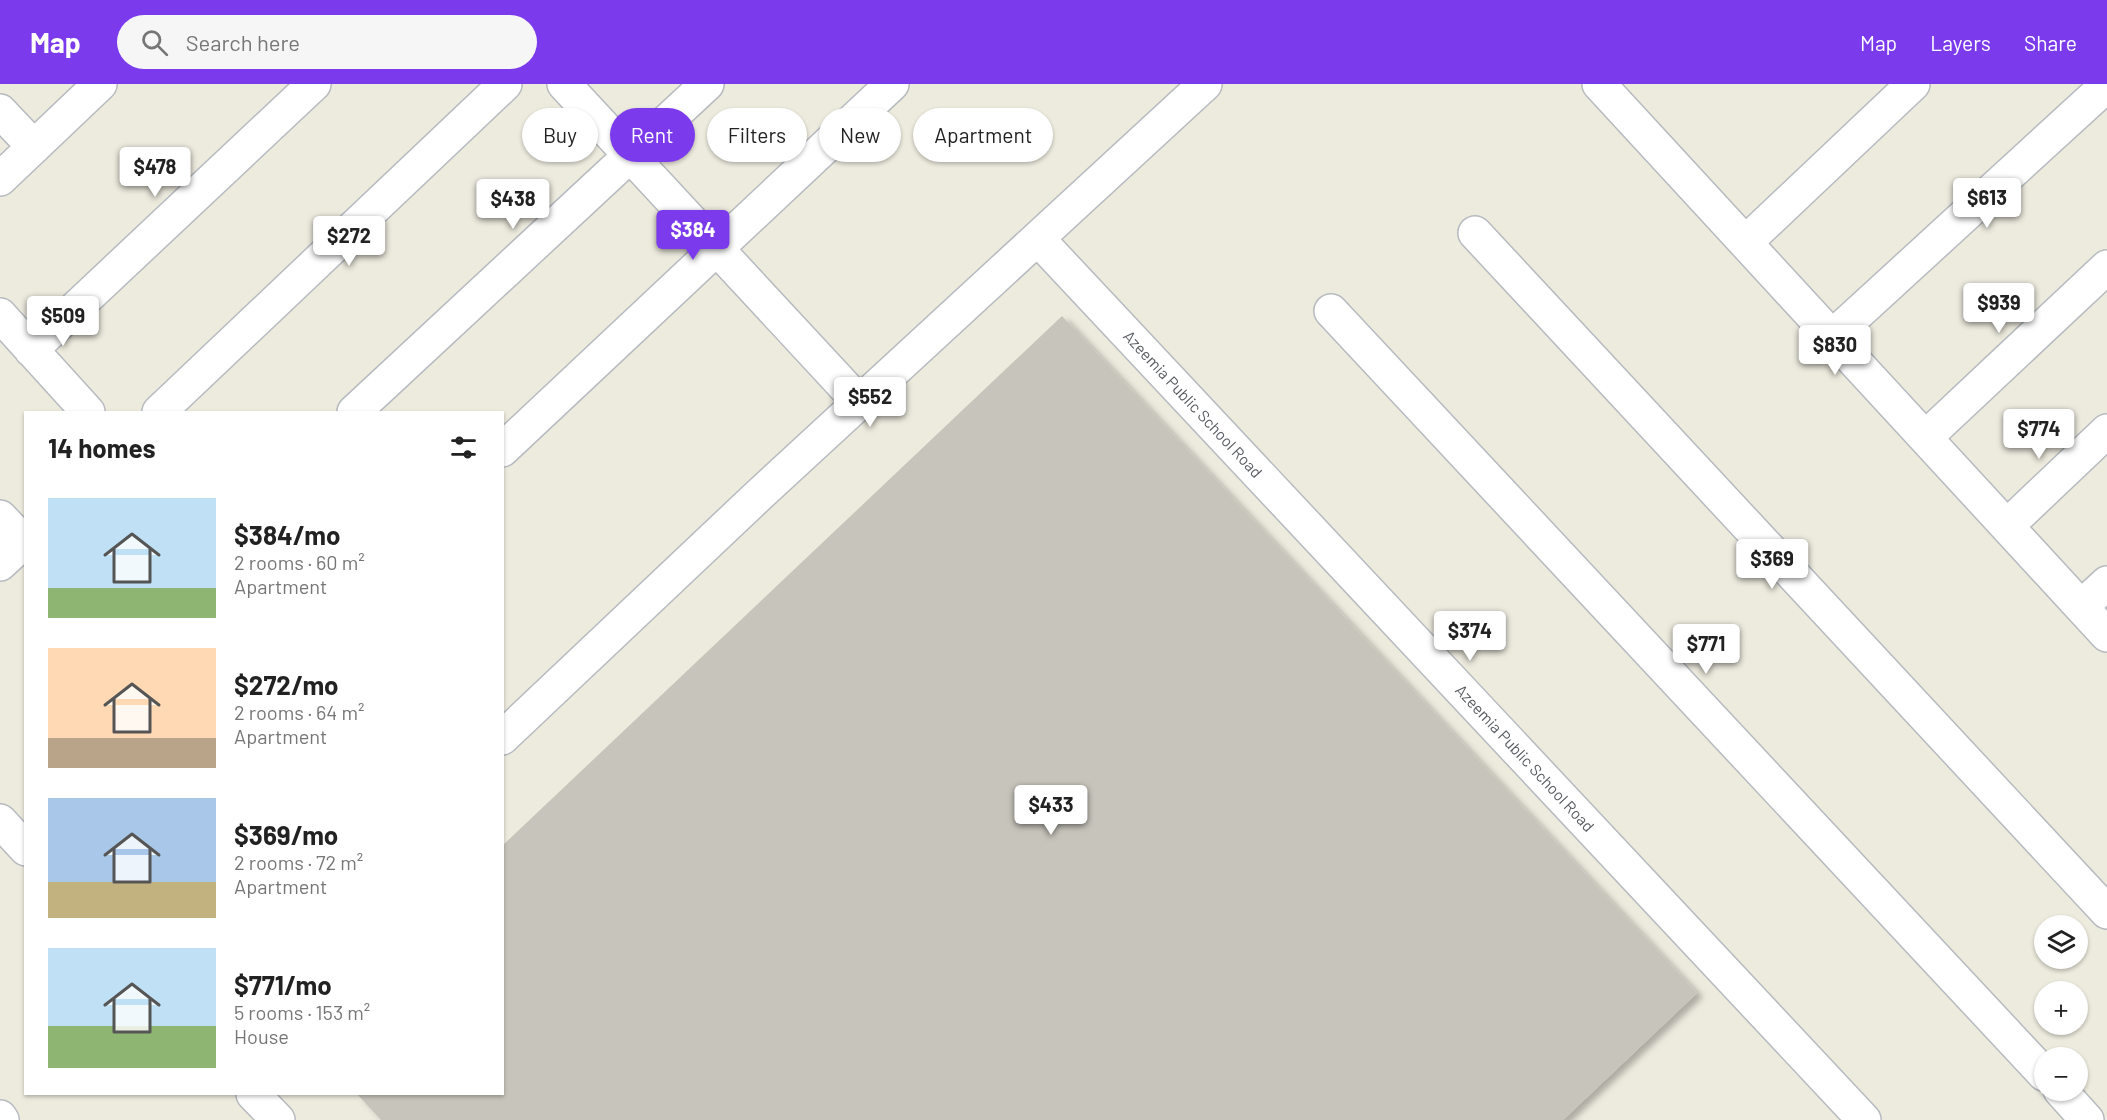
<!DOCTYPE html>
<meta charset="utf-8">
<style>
:root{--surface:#fff;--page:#f6f6f6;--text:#222;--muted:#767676;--accent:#7c3aed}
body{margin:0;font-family:Barlow,sans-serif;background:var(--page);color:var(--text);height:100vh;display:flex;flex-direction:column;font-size:22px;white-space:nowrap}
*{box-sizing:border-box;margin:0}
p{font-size:20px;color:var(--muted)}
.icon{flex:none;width:33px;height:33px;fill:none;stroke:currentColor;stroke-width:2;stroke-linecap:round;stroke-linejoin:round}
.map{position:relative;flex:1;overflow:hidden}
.side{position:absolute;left:24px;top:327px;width:480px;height:684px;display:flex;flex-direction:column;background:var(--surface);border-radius:0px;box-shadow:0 2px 4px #0004}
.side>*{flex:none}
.guide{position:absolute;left:522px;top:24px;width:570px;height:54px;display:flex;gap:12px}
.controls{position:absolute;left:2034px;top:831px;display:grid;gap:12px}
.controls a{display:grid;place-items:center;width:54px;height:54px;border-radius:50%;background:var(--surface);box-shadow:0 2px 4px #0004;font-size:30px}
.price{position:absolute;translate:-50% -51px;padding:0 14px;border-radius:6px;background:#fff;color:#222;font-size:20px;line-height:39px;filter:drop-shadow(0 2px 3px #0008)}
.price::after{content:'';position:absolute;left:50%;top:36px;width:18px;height:14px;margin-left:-9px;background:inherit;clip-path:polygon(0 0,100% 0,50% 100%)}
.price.on{background:var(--accent);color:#fff}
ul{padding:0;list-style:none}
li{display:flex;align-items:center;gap:18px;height:150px;padding:0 24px}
li span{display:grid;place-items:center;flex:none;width:168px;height:120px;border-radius:0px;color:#555}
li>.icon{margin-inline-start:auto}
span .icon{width:72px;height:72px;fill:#fffc;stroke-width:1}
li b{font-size:26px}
h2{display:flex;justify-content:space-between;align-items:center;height:72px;padding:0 24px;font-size:26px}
.tag{padding:0 21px;border-radius:27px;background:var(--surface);box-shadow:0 2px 4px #0004;font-size:21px;line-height:54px}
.tag.on{background:var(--accent);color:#fff}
header{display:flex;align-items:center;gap:36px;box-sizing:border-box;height:84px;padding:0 30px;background:var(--accent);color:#fff}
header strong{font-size:28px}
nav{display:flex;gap:33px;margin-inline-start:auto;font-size:21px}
.search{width:420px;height:54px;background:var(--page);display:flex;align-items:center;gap:15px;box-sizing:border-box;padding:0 21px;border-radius:33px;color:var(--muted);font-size:22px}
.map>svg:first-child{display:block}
</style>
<header>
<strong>Map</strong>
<div class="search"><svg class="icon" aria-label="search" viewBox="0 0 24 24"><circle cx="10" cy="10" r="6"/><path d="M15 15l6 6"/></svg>Search here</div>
<nav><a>Map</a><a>Layers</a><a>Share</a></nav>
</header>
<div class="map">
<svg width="2107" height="1036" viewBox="0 0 2107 1036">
<defs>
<filter id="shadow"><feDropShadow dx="6" dy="4" stdDeviation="3" flood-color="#0004"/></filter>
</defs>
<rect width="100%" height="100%" fill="#edeade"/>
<path fill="#c7c4bb" filter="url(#shadow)" d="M1062 232 1697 909 1563 1036H381L357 1010H502V762Z"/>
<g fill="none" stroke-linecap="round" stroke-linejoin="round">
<g stroke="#b7babf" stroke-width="36">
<path id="minor" d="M564 0 860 319
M1599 0 2107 551
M0 27 34 63
M0 95 100 0
M1475 149 2107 828
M1746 158 1913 0
M1331 227 2044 990
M0 231 88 328
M1833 252 2107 1
M31 266 314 0
M159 328 505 0
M354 328 707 0
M1926 353 2107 183
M502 366 892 0
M0 433 26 460
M2007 442 2107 347
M0 480 26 456
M2081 523 2107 499
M2060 1006 2087 1036
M0 1033 2 1036"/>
</g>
<g stroke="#b7babf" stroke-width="36">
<path id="tertiary" d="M1038 155 1864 1036
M502 654 759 411 1205 0
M0 737 26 765
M253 1010 278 1036"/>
</g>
<use href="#minor" stroke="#fff" stroke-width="33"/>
<use href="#tertiary" stroke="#fff" stroke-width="33"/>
</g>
<g text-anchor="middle" stroke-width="4.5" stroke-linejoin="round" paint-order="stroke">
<g font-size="16" fill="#585c61" stroke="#fff">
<text transform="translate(1193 320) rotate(47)" y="6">Azeemia Public School Road</text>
<text transform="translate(1525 674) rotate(47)" y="6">Azeemia Public School Road</text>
</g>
</g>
</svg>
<div class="controls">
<a><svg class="icon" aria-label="layers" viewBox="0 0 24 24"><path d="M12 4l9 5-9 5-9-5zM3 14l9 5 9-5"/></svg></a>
<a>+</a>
<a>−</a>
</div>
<b class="price" style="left:155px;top:114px">$478</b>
<b class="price" style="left:1987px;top:145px">$613</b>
<b class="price" style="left:513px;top:146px">$438</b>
<b class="price on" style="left:693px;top:177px">$384</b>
<b class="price" style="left:349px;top:183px">$272</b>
<b class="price" style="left:1999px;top:250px">$939</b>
<b class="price" style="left:63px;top:263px">$509</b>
<b class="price" style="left:1835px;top:292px">$830</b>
<b class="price" style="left:870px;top:344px">$552</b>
<b class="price" style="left:2039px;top:376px">$774</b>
<b class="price" style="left:1772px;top:506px">$369</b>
<b class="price" style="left:1470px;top:578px">$374</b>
<b class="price" style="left:1706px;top:591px">$771</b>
<b class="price" style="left:1051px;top:752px">$433</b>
<div class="guide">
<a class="tag">Buy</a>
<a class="tag on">Rent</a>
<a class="tag">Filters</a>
<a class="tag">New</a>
<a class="tag">Apartment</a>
</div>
<section class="side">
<h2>14 homes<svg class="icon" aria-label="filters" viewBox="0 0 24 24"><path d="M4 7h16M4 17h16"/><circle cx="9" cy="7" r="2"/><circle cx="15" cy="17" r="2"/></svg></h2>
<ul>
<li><span style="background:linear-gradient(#bfe0f5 75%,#8fb573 0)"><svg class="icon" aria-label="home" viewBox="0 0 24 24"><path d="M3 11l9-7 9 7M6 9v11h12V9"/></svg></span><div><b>$384/mo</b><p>2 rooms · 60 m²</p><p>Apartment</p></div></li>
<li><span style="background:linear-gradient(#ffd9b3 75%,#b9a48a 0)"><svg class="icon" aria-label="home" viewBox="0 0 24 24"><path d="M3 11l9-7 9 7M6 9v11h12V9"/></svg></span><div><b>$272/mo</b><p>2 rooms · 64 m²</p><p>Apartment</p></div></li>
<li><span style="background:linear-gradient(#a9c7e8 70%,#c2b280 0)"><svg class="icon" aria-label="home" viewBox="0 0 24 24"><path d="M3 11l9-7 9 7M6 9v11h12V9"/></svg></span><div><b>$369/mo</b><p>2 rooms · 72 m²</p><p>Apartment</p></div></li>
<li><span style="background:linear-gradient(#bfe0f5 65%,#8fb573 0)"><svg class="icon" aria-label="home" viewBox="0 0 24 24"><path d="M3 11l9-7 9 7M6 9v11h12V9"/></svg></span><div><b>$771/mo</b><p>5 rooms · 153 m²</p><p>House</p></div></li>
</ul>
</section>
</div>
